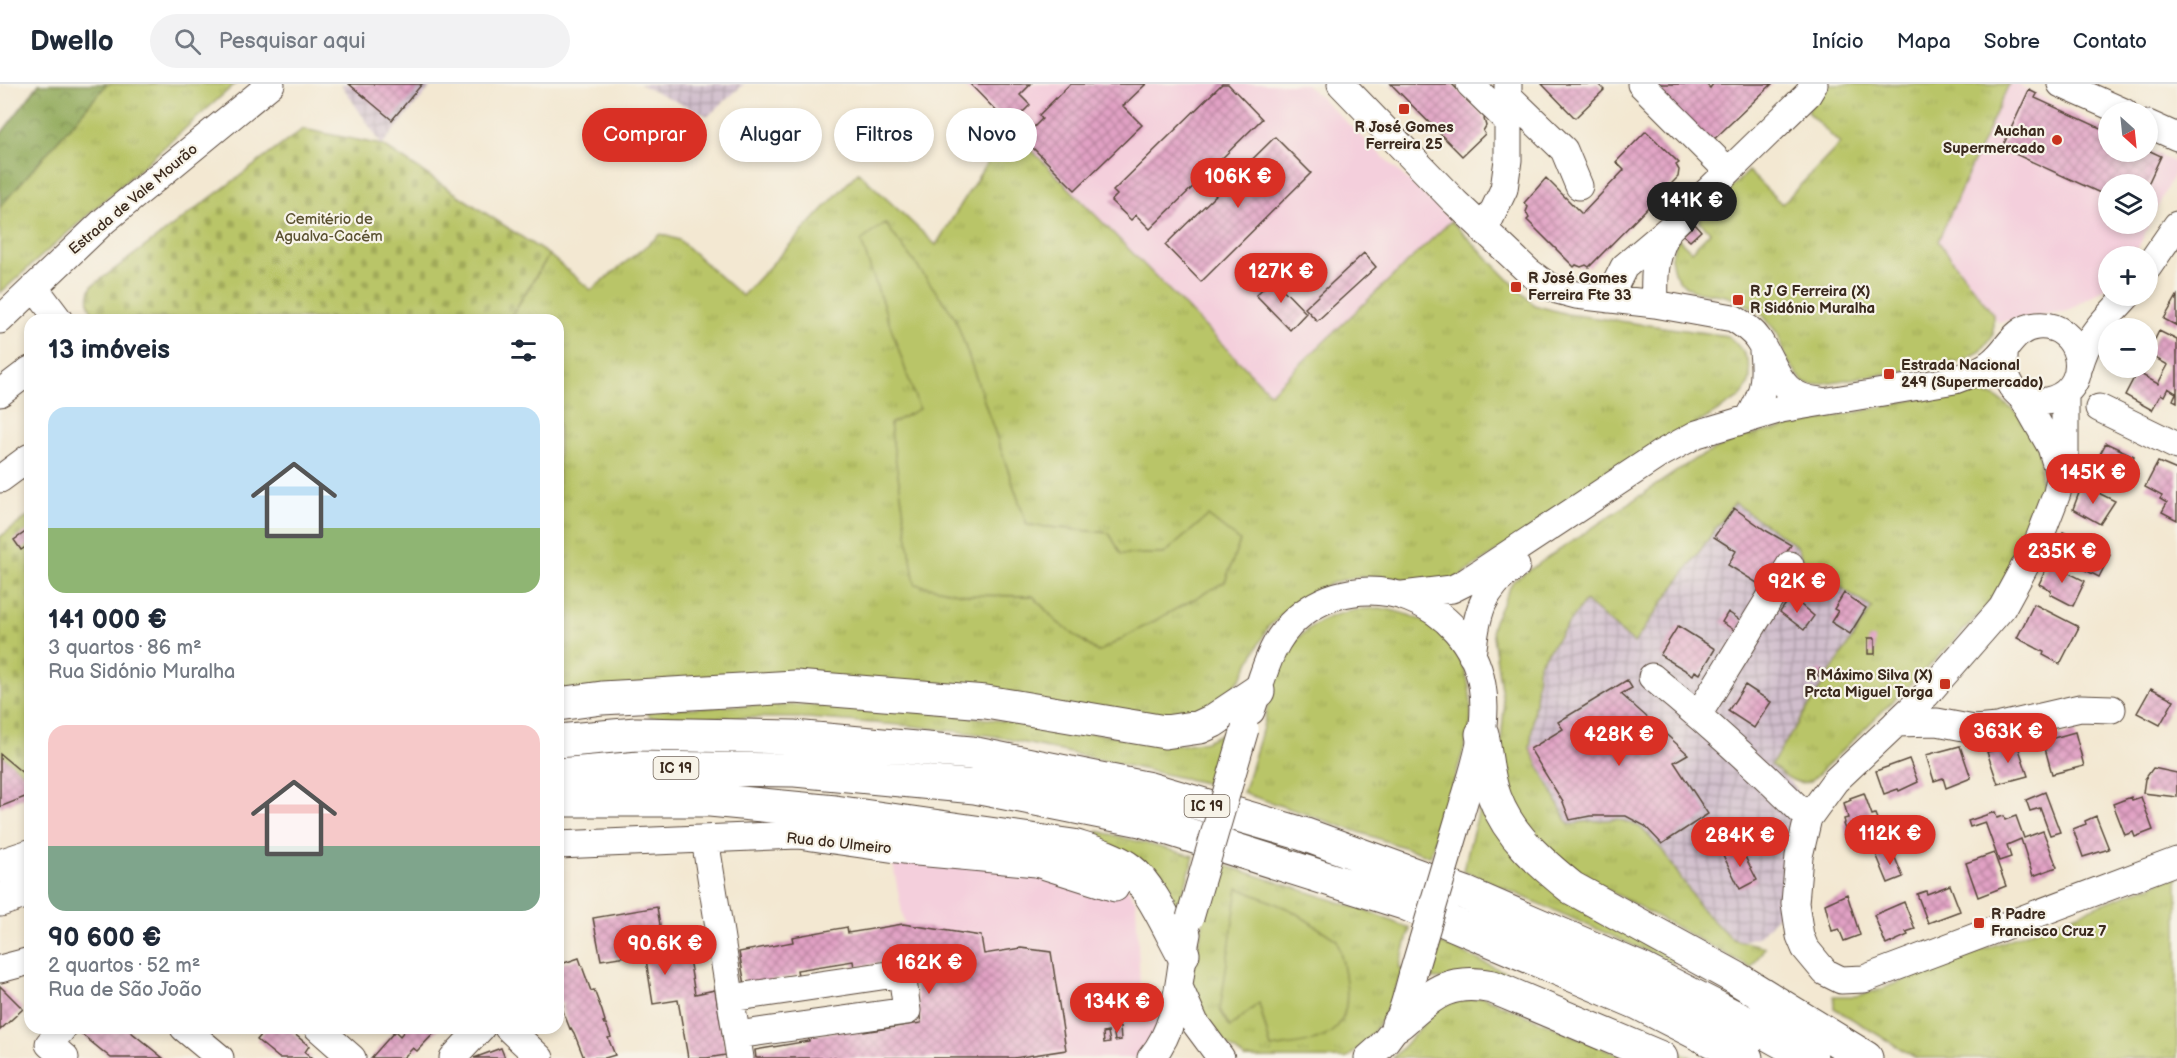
<!DOCTYPE html>
<html lang="pt">
<meta charset="utf-8">
<style>
:root{--surface:#fff;--page:#f2f2f3;--text:#1f2937;--muted:#747a83;--line:#e0e1e3;--accent:#d93025}
body{margin:0;font-family:"Balsamiq Sans",sans-serif;background:var(--page);color:var(--text);height:100vh;display:flex;flex-direction:column;font-size:22px;white-space:nowrap}
*{box-sizing:border-box;margin:0}
p{font-size:20px;color:var(--muted)}
.icon{flex:none;width:33px;height:33px;fill:none;stroke:currentColor;stroke-width:2;stroke-linecap:round;stroke-linejoin:round}
.map{position:relative;flex:1;overflow:hidden}
.side{position:absolute;left:24px;top:230px;width:540px;height:720px;display:flex;flex-direction:column;background:var(--surface);border-radius:18px;box-shadow:0 3px 9px #0003}
.side>*{flex:none}
.top-card{position:absolute;left:582px;top:24px;width:570px;height:54px;display:flex;gap:12px}
.needle{width:39px;rotate:153deg}
.fabs{position:absolute;left:2098px;top:18px;display:grid;gap:12px}
.fabs a{display:grid;place-items:center;width:60px;height:60px;border-radius:50%;background:var(--surface);box-shadow:0 3px 9px #0003;font-size:30px}
.price{position:absolute;translate:-50% -51px;padding:0 14px;border-radius:21px;background:var(--accent);color:#fff;font-size:20px;line-height:39px;filter:drop-shadow(0 2px 3px #0008)}
.price::after{content:'';position:absolute;left:50%;top:36px;width:18px;height:14px;margin-left:-9px;background:inherit;clip-path:polygon(0 0,100% 0,50% 100%)}
.price.selected{background:#222;color:#fff}
ul{padding:0;list-style:none}
li{display:grid;align-content:center;gap:12px;height:318px;padding:0 24px}
li span{display:grid;place-items:center;height:186px;border-radius:18px;color:#555}
li>.icon{margin-inline-start:auto}
span .icon{width:108px;height:108px;fill:#fffc;stroke-width:1}
li b{font-size:26px}
h2{display:flex;justify-content:space-between;align-items:center;height:72px;padding:0 24px;font-size:26px}
.pill{padding:0 21px;border-radius:27px;background:var(--surface);box-shadow:0 3px 9px #0003;font-size:21px;line-height:54px}
.pill.selected{background:var(--accent);color:#fff}
header{display:flex;align-items:center;gap:36px;box-sizing:border-box;height:84px;padding:0 30px;background:var(--surface);border-bottom:2px solid var(--line)}
header strong{font-size:28px}
nav{display:flex;gap:33px;margin-inline-start:auto;font-size:21px}
.search{width:420px;height:54px;background:var(--page);display:flex;align-items:center;gap:15px;box-sizing:border-box;padding:0 21px;border-radius:33px;color:var(--muted);font-size:22px}
.map>svg:first-child{display:block}
</style>
<header>
<strong>Dwello</strong>
<div class="search"><svg class="icon" aria-label="search" viewBox="0 0 24 24"><circle cx="10" cy="10" r="6"/><path d="M15 15l6 6"/></svg>Pesquisar aqui</div>
<nav><a>Início</a><a>Mapa</a><a>Sobre</a><a>Contato</a></nav>
</header>
<div class="map">
<svg width="2177" height="974" viewBox="0 0 2177 974">
<defs>
<pattern id="industrial-grid" width="8" height="8" patternUnits="userSpaceOnUse" patternTransform="scale(1.5)"><rect width="8" height="8" fill="#d0bdcc"/><path d="M0 4h8M4 0v8" fill="none" stroke="#aa9aa5"/></pattern>
<pattern id="grass-tufts" width="24" height="20" patternUnits="userSpaceOnUse" patternTransform="scale(1.5)"><rect width="24" height="20" fill="#b9c567"/><path d="M3 7l-1-3M5 7V3M7 7l1-3M15 17l-1-3M17 17v-4M19 17l1-3" fill="none" stroke="#a0a959"/></pattern>
<pattern id="forest-crowns" width="20" height="18" patternUnits="userSpaceOnUse" patternTransform="scale(1.5)"><rect width="20" height="18" fill="#92aa5c"/><path d="M2 6a3 3 0 1 1 6 0M12 15a3 3 0 1 1 6 0" fill="none" stroke="#788b4b"/></pattern>
<pattern id="cemetery-stones" width="16" height="16" patternUnits="userSpaceOnUse" patternTransform="scale(1.5)"><rect width="16" height="16" fill="#b9c567"/><path d="M2 7V4a2 2 0 0 1 4 0v3zM10 15v-3a2 2 0 0 1 4 0v3z" fill="#a0a959"/></pattern>
<pattern id="building-cross-hatch" width="8" height="8" patternUnits="userSpaceOnUse" patternTransform="scale(1.5)"><rect width="8" height="8" fill="#e1a1c4"/><path d="M0 0l8 8M0 8l8-8" fill="none" stroke="#b8839f"/></pattern>
</defs>
<rect width="100%" height="100%" fill="#f7f3e8"/>
<filter id="ink" filterUnits="userSpaceOnUse"><feTurbulence type="fractalNoise" baseFrequency=".0167" numOctaves="2"/><feDisplacementMap in="SourceGraphic" scale="12" xChannelSelector="R" yChannelSelector="G"/><feConvolveMatrix kernelMatrix="1 2 1 2 8 2 1 2 1" color-interpolation-filters="sRGB"/></filter>
<filter id="wash" filterUnits="userSpaceOnUse"><feTurbulence type="fractalNoise" baseFrequency=".008" numOctaves="4" result="noise"/><feDisplacementMap in="SourceGraphic" scale="24" xChannelSelector="R" yChannelSelector="G"/><feGaussianBlur stdDeviation="1.35" result="paint"/><feColorMatrix in="noise" values="0 0 0 0 0 0 0 0 0 0 0 0 0 0 0 0 0 1.4 0 .05"/><feComposite in="paint" operator="in"/></filter>
<g filter="url(#wash)">
<rect width="100%" height="100%" fill="#f3e8d2"/>
<path fill="#f4cfdc" fill-rule="evenodd" d="M961 0H1306L1451 137 1270 309 1140 176Z
M2009 0H2016L2109 46V68H2148V66L2177 80V83L2134 172H2109V201L2068 227 1998 238 1938 158ZM2109 100H2148V140H2109Z
M888 754 1121 794 1136 818 1140 902 1158 932 1157 951 1136 974H926L912 881Z"/>
<path fill="url(#industrial-grid)" d="M341 0H433L382 61Z
M639 0H744L708 32Z
M1734 419 1797 462 1805 480 1875 525 1772 681 1797 705 1784 779 1778 831 1760 852 1742 857 1732 855 1702 826 1663 767 1583 738 1569 742 1530 665 1539 579 1586 517 1634 559Z"/>
<path fill="url(#grass-tufts)" stroke="#7a7842" stroke-width="1.5" fill-rule="evenodd" d="M107 0H235L0 209V123Z
M1826 0H2009L1938 157 1993 230V251L1981 267 1960 278 1812 301 1804 299 1787 276 1778 250 1763 231 1741 217 1722 211 1694 207 1680 197 1674 188 1671 173 1678 154 1691 167 1710 148 1699 136 1748 87 1782 120 1840 60 1807 28Z
M1009 43 1270 309 1451 137 1534 221 1567 230 1728 252C1741 263 1754 279 1749 298 1748 304 1742 310 1739 314L1575 415 1454 496 1425 499 1383 492 1359 493 1338 497 1311 508 1268 543 1241 594 1227 612 1203 624 1179 632 558 608V236H509L549 171 591 206 661 150 679 156 742 212 858 88 936 161ZM955 234 1027 441 1109 449 1121 470H1164L1208 433 1098 568 1057 538 1033 512 968 511 890 340 919 326Z
M1980 310 1992 311 2006 320 2021 333 2039 364 2041 409 2010 490 1997 512 1936 575 1811 697C1797 704 1782 689 1771 681L1872 524 1805 480 1797 462 1734 419 1634 559 1585 517 1539 579 1530 665 1569 741 1583 738 1618 735 1640 743 1663 767 1702 826 1732 855 1765 863 1751 884 1555 777 1520 740 1499 680 1504 625 1492 546 1493 539 1513 497 1695 375 1742 353 1918 315Z
M1380 524C1396 527 1414 531 1428 540 1466 566 1474 603 1470 646L1430 772 1243 709C1250 686 1258 663 1264 639 1268 622 1271 602 1278 586 1297 540 1334 525 1380 524Z
M751 621H851L935 628 1182 661 1206 657 1229 646 1214 701 994 652 912 642 807 634 650 633 646 626Z
M1484 707 1489 724 1677 871 1673 879 1463 786Z
M1098 747 1194 772 1177 830 1097 759Z
M1221 780 1370 828 1410 845 1399 884 1403 886C1390 919 1378 953 1347 974H1245L1218 954 1204 933 1193 905 1192 888 1203 839ZM1259 919 1316 956 1271 964Z
M2177 791V974H1916L1834 924V912H1856L1876 907Z
M1441 859 1693 974H1681L1500 894 1431 895Z
M1483 913 1626 974H1393L1441 921Z"/>
<path fill="url(#forest-crowns)" stroke="#666a3d" stroke-width="1.5" d="M39 0H107L0 123V51Z"/>
<path fill="url(#cemetery-stones)" stroke="#7a7842" stroke-width="1.5" d="M303 45 382 61 549 171 509 235H97C89 225 85 214 92 202Z
M30 431V695L0 670V453Z"/>
<path fill="#b9c567" stroke="#7a7842" stroke-width="1.5" d="M885 139 955 233 1027 441 1109 449 1121 470H1164L1208 432 1240 457 1225 498 1098 568 1057 538 1033 512 968 511 915 500 890 340 919 325 861 157Z
M1238 804 1291 826 1337 856C1344 882 1358 930 1330 949 1314 960 1289 961 1271 964L1259 919 1230 943 1220 926Z"/>
<g id="blocks">
<path fill="url(#building-cross-hatch)" d="M349 0H422L392 36Z
M970 0H1031L1020 11 1030 21 1010 41Z
M1070 0H1146L1123 22 1142 41 1075 106 1023 54 1042 35 1039 31Z
M1222 0H1228L1262 35 1150 145 1136 131 1131 136 1111 117 1117 111 1113 107Z
M1391 0H1452L1485 34 1484 35 1486 42 1483 47 1485 50 1462 72Z
M1542 0H1598L1604 6 1575 34Z
M1646 0H1706L1710 4 1713 0H1772L1708 61Z
M2029 6 2037 10 2035 14 2109 48V68H2148V66L2161 72 2148 100H2109V113L2002 64Z
M1646 47 1679 79 1676 81 1679 86 1678 93 1589 183 1586 181 1581 183 1576 181 1574 183 1527 136 1529 134 1526 128 1528 123 1524 119 1546 94 1582 130 1624 86 1616 78Z
M1275 53 1311 89 1201 198 1165 161Z
M1695 140 1701 147 1690 157 1683 151Z
M1364 169 1376 183 1317 237 1305 224Z
M1273 195 1306 229 1290 246 1256 211Z
M2177 212V242L2164 235Z
M2159 247 2177 256V318L2173 316 2176 309 2168 304 2164 312 2161 310 2152 326 2125 311 2137 288 2158 300 2163 290 2168 281 2148 270Z
M2106 359 2134 372 2125 399 2093 383Z
M2158 378 2177 386V436L2162 428 2167 419 2160 415 2162 412 2145 403Z
M2082 401 2115 417 2100 440 2073 425Z
M1734 424 1765 446 1791 461 1765 504 1728 481 1736 467 1714 453Z
M30 445V460L21 466 14 456Z
M2063 448 2110 471 2099 493 2053 470Z
M2049 479 2085 497 2073 522 2050 510 2051 506 2039 500Z
M1844 509 1866 524 1850 550 1831 538 1838 527 1834 525Z
M1790 514 1794 517 1795 516 1814 532 1804 546 1780 528Z
M2034 520 2079 543 2060 580 2043 571 2044 568 2017 554Z
M1728 528 1743 538 1737 548 1722 538Z
M1678 542 1715 565 1700 590 1695 587 1693 591 1660 571Z
M1868 554H1875V570H1868Z
M1820 585 1826 590 1823 595 1817 591Z
M1627 596 1632 604 1621 610 1688 670 1674 678 1708 730 1662 760 1645 742 1626 732H1590L1570 736 1563 718 1530 665 1563 645 1558 638Z
M1745 601 1771 618 1754 644 1728 627Z
M2151 604 2174 616 2160 641 2137 629Z
M2075 648 2084 682 2052 690 2043 657Z
M2017 659 2028 692 1998 700 1987 668Z
M1960 662 1971 694 1946 704 1943 694 1934 697 1926 671Z
M0 670 30 695V711L0 723Z
M1909 675 1918 698 1899 707 1898 705 1884 710 1876 687Z
M2153 684 2177 689V713L2143 709 2145 695Z
M2045 708 2060 748 2050 751 2040 724 2030 727 2026 716Z
M1864 709 1872 731 1875 730 1879 740 1876 741 1881 755 1865 761 1863 756 1851 760 1843 740 1845 739 1844 735 1848 734 1844 719 1851 716 1850 714Z
M2131 713 2132 716 2141 713 2153 746 2135 753 2133 748 2125 751 2113 720Z
M1995 728 1997 734 2004 732 2005 736 2016 732 2024 754 2043 747 2057 783 2033 792 2021 755 2007 761 2011 773 1999 777 1985 738 1970 743 1968 737Z
M2096 732 2109 765 2083 773 2073 745 2086 740 2085 737Z
M1740 763 1757 796 1740 805 1723 771Z
M1891 764 1903 793 1888 799 1876 770Z
M1994 769 2006 802 1978 813 1966 779Z
M1950 801 1960 827 1928 839 1917 810 1926 807 1927 810Z
M1847 810 1860 851 1844 857 1839 845 1832 847 1825 820Z
M1904 818 1915 845 1906 848 1908 851 1886 861 1874 831Z
M657 823 660 841 656 845 659 861 686 857 695 910 715 906 726 971 707 974H688L678 916 653 920 645 869 601 876 593 834Z
M903 840 981 852 984 870 1021 864 1051 868 1066 966 1014 974H756L755 966 809 957 808 952 863 943 864 948 921 939 912 881 909 874 854 883 853 877 797 886 798 891 745 901 739 868 793 858 792 853 847 843 848 849Z
M579 874 591 907 594 906 602 927 605 937 603 938 604 940H606L611 953 608 954 615 971 605 974H584L574 949 571 944 570 945 561 922H563L562 917 558 919V881Z
M0 902 23 925 0 946Z
M1120 943 1121 956 1115 957 1113 944Z
M74 944H126L163 974H111Z
M267 944H296L292 948 309 962 305 968 312 974H279L257 956Z
M404 944H439L417 967 413 964 403 974H371L395 947 400 952 406 945Z
M1108 948 1110 958 1104 959 1103 949Z
M501 964 505 974H474Z"/>
</g>
</g>
<g filter="url(#ink)">
<use href="#blocks" fill-opacity="0" stroke="#574639" stroke-width="1.5"/>
<g fill="none" stroke-linecap="round" stroke-linejoin="round">
<g stroke="#574639" stroke-width="29">
<path id="minor" d="M1341 0 1455 118 1529 188 1544 199 1557 206 1576 211 1655 220 1733 234C1743 240 1752 246 1758 255 1778 285 1778 313 1820 317
M1470 0 1508 37
M1641 0 1728 87
M2061 0 2124 28
M1508 12 1564 66 1579 102
M2148 40 2177 53
M1484 147 1504 105 1508 76V0
M2148 183 2177 141
M34 203 59 236
M1608 215 1624 183 1669 145 1808 10 1814 0
M1655 220C1654 191 1654 175 1667 149
M0 236 105 136 271 0
M2079 283C2090 246 2103 239 2127 212
M0 309 30 286
M2065 309V369L2057 409 2038 458 2002 524 1926 611 1835 697 1808 734 1799 772 1795 819 1800 852 1805 864 1825 888 1841 896 1864 895 2177 777
M2022 312 2051 363 2058 386
M2099 324 2177 362
M1749 334C1764 309 1766 296 1763 267
M0 395 30 373
M1403 511 1452 505 1466 498 1660 370 1697 350 1781 325 1955 296C1968 291 1982 287 1992 278 2008 266 2014 244 2037 242 2081 238 2095 300 2054 315 2020 327 1999 296 2005 265
M1472 572C1477 531 1480 506 1516 482
M1652 593C1706 637 1758 684 1808 734
M1251 627C1263 594 1269 558 1297 534 1363 477 1467 516 1482 601 1490 645 1472 689 1460 731
M1698 631 1790 481
M1896 639 1937 638 1974 645 1997 643 2080 624 2112 625
M705 755 740 974
M558 761 798 751 917 768 1036 779 1115 804
M0 885 30 877
M1179 903 1195 939 1221 974
M731 914 902 889 907 927 737 951
M63 944 49 960 65 974
M184 944 220 974
M318 944 352 974
M508 944 540 974
M453 974 481 944
M1151 974C1180 940 1178 892 1187 850
M1368 974C1401 947 1402 928 1413 889"/>
</g>
<g stroke="#574639" stroke-width="35">
<path id="highway" d="M558 620 602 614 795 603 986 618 1165 648 1200 643 1213 637 1258 607
M1482 650C1486 671 1487 694 1495 714 1509 752 1541 779 1572 804L1736 894 1866 974
M558 657 636 650 793 653 971 669 1150 705 1303 750 1465 809 1643 886 1770 951 1811 974
M558 691 640 684 795 686 975 703 1141 736 1404 819 1638 919 1746 974
M558 716H710L835 728 1073 762C1092 768 1113 773 1130 786 1150 801 1170 847 1183 870
M0 782 30 772
M0 816 30 806
M1398 940C1431 912 1446 893 1493 903L1661 974"/>
</g>
<use href="#minor" stroke="#fff" stroke-width="27"/>
<use href="#highway" stroke="#fff" stroke-width="33"/>
<g stroke="#574639" stroke-width="29" stroke-linecap="butt">
<path id="minor-bridge" d="M1190 834 1245 645
M1413 889 1460 731"/>
</g>
<use href="#minor-bridge" stroke="#fff" stroke-width="27"/>
</g>
</g>
<g fill="#c8321e" stroke="#f7f3e8" stroke-width="2">
<rect x="1398" y="19" width="12" height="12" rx="3"/>
<circle cx="2057" cy="56" r="6"/>
<rect x="1510" y="197" width="12" height="12" rx="3"/>
<rect x="1732" y="210" width="12" height="12" rx="3"/>
<rect x="1883" y="284" width="12" height="12" rx="3"/>
<rect x="1939" y="594" width="12" height="12" rx="3"/>
<rect x="1973" y="833" width="12" height="12" rx="3"/>
</g>
<g text-anchor="middle" stroke-width="4.5" stroke-linejoin="round" paint-order="stroke">
<g fill="#f7f3e8" stroke="#73665b" stroke-width="1.5">
<rect x="653.5" y="673" width="45" height="22" rx="4.5"/>
<rect x="1184.5" y="711" width="45" height="22" rx="4.5"/>
</g>
<g font-size="14" font-weight="bold" fill="#3b2a1e">
<text x="676" y="689">IC 19</text>
<text x="1207" y="727">IC 19</text>
</g>
<g font-size="15" font-weight="bold" fill="#3b2a1e" stroke="#f7f3e8" text-anchor="start">
<text x="1404" y="48" text-anchor="middle">R José Gomes<tspan x="1404" dy="17">Ferreira 25</tspan></text>
<text x="2045" y="52" text-anchor="end">Auchan<tspan x="2045" dy="17">Supermercado</tspan></text>
<text x="1528" y="199">R José Gomes<tspan x="1528" dy="17">Ferreira Fte 33</tspan></text>
<text x="1750" y="212">R J G Ferreira (X)<tspan x="1750" dy="17">R Sidónio Muralha</tspan></text>
<text x="1901" y="286">Estrada Nacional<tspan x="1901" dy="17">249 (Supermercado)</tspan></text>
<text x="1933" y="596" text-anchor="end">R Máximo Silva (X)<tspan x="1933" dy="17">Prcta Miguel Torga</tspan></text>
<text x="1991" y="835">R Padre<tspan x="1991" dy="17">Francisco Cruz 7</tspan></text>
</g>
<g font-size="15" fill="#3b2a1e" stroke="#f7f3e8">
<text transform="translate(133 115) rotate(-40)" y="5">Estrada de Vale Mourão</text>
<text transform="translate(839 759) rotate(6)" y="5">Rua do Ulmeiro</text>
</g>
<g font-size="15" fill="#5a5130" stroke="#f7f3e8">
<text x="329" y="140">Cemitério de<tspan x="329" dy="17">Agualva-Cacém</tspan></text>
</g>
</g>
</svg>
<div class="fabs">
<a><svg class="needle" viewBox="-14 -14 28 28"><path d="M0-13l5 13h-10z" fill="#e53935"/><path d="M0 13l5-13h-10z" fill="#747a83"/></svg></a>
<a><svg class="icon" aria-label="layers" viewBox="0 0 24 24"><path d="M12 4l9 5-9 5-9-5zM3 14l9 5 9-5"/></svg></a>
<a>+</a>
<a>−</a>
</div>
<b class="price" style="left:1238px;top:125px">106K €</b>
<b class="price selected" style="left:1692px;top:149px">141K €</b>
<b class="price" style="left:1281px;top:220px">127K €</b>
<b class="price" style="left:2093px;top:421px">145K €</b>
<b class="price" style="left:2062px;top:500px">235K €</b>
<b class="price" style="left:1797px;top:530px">92K €</b>
<b class="price" style="left:2008px;top:680px">363K €</b>
<b class="price" style="left:1619px;top:683px">428K €</b>
<b class="price" style="left:1890px;top:782px">112K €</b>
<b class="price" style="left:1740px;top:784px">284K €</b>
<b class="price" style="left:665px;top:892px">90.6K €</b>
<b class="price" style="left:929px;top:911px">162K €</b>
<b class="price" style="left:1117px;top:950px">134K €</b>
<div class="top-card">
<a class="pill selected">Comprar</a>
<a class="pill">Alugar</a>
<a class="pill">Filtros</a>
<a class="pill">Novo</a>
</div>
<section class="side">
<h2>13 imóveis<svg class="icon" aria-label="filters" viewBox="0 0 24 24"><path d="M4 7h16M4 17h16"/><circle cx="9" cy="7" r="2"/><circle cx="15" cy="17" r="2"/></svg></h2>
<ul>
<li><span style="background:linear-gradient(#bfe0f5 65%,#8fb573 0)"><svg class="icon" aria-label="home" viewBox="0 0 24 24"><path d="M3 11l9-7 9 7M6 9v11h12V9"/></svg></span><div><b>141 000 €</b><p>3 quartos · 86 m²</p><p>Rua Sidónio Muralha</p></div></li>
<li><span style="background:linear-gradient(#f6c9c9 65%,#7fa58c 0)"><svg class="icon" aria-label="home" viewBox="0 0 24 24"><path d="M3 11l9-7 9 7M6 9v11h12V9"/></svg></span><div><b>90 600 €</b><p>2 quartos · 52 m²</p><p>Rua de São João</p></div></li>
</ul>
</section>
</div>
